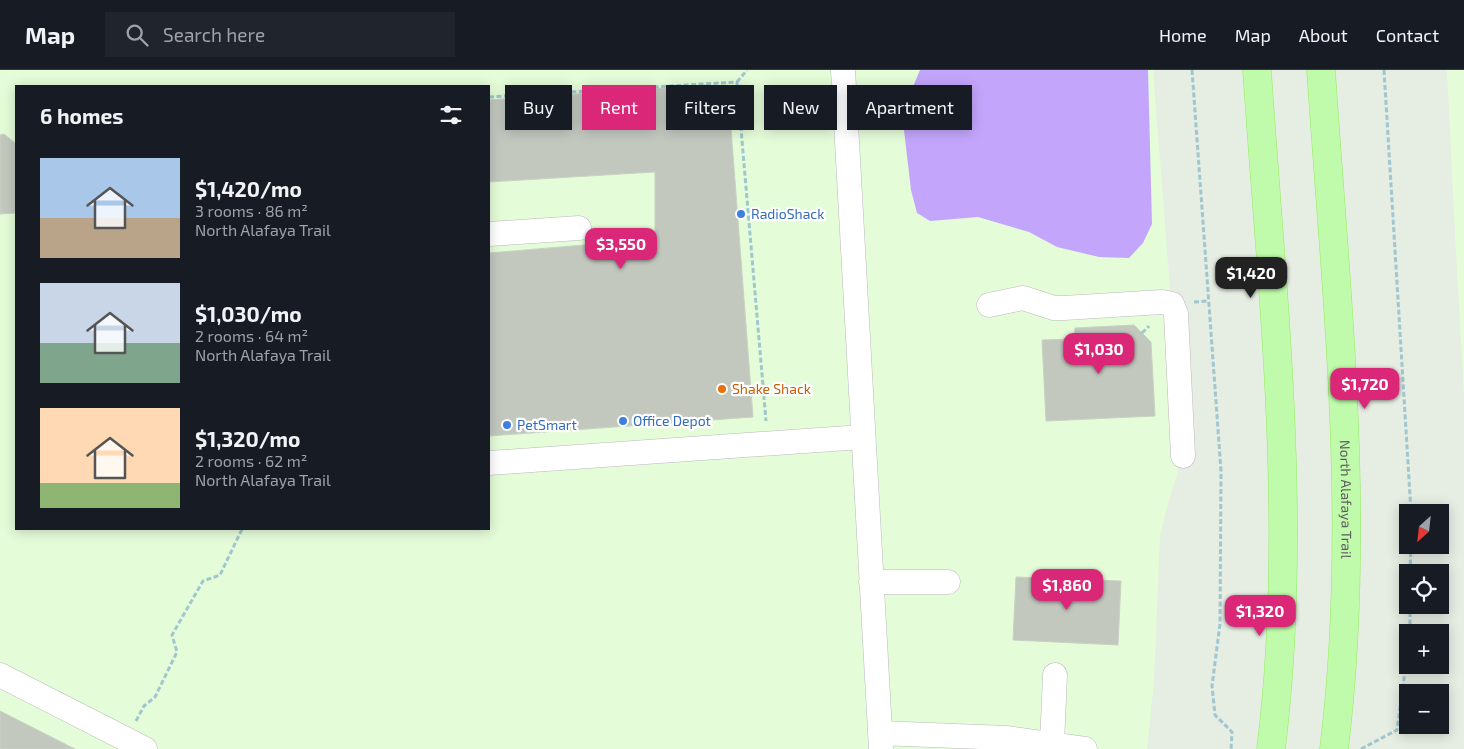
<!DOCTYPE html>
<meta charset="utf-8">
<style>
:root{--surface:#171b24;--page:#20242c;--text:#f1f3f6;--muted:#9ea1a6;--line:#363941;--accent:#db2777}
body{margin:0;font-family:"Exo 2",sans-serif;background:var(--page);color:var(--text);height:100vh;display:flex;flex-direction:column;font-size:19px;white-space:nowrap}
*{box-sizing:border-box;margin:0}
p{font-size:16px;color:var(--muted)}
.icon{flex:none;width:28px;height:28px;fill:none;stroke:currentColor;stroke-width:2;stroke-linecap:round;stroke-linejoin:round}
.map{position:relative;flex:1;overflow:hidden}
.panel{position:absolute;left:15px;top:15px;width:475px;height:445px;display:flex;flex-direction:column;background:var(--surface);border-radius:0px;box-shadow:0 2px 12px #0003}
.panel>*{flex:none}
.top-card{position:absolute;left:505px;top:15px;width:475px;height:45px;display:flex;gap:10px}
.needle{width:32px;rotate:207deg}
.tools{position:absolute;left:1399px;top:434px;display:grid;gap:10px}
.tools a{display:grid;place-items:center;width:50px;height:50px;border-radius:0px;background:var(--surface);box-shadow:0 2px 12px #0003;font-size:25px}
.price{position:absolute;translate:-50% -42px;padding:0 11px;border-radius:10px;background:var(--accent);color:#fff;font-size:16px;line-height:32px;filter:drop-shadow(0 1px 2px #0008)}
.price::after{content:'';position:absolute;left:50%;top:30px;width:15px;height:11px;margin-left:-8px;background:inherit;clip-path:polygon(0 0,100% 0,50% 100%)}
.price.on{background:#222;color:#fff}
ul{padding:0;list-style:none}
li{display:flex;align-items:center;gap:15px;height:125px;padding:0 25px}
li span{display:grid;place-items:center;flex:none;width:140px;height:100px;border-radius:0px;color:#555}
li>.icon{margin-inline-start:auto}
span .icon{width:60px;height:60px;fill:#fffc;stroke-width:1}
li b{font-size:21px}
h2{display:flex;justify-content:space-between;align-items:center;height:60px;padding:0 25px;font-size:21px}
.chip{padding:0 18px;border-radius:0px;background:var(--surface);box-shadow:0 2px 12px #0003;font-size:18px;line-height:45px}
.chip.on{background:var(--accent);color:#fff}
header{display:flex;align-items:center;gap:30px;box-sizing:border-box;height:70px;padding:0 25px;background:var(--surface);border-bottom:1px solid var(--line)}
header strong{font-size:24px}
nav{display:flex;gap:28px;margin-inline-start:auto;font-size:18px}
.search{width:350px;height:45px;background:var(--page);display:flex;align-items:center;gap:12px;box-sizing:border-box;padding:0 18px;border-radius:0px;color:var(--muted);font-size:19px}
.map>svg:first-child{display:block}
</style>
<header>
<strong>Map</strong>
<div class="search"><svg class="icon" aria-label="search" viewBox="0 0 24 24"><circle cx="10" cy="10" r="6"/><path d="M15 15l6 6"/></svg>Search here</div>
<nav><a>Home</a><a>Map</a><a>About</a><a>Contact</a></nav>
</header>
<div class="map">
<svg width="1464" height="679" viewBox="0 0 1464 679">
<rect width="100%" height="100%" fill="#e6ede3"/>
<path fill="#e5fcd9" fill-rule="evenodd" d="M0 0H1153L1183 386 1167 436 1160 468 1154 613 1147 679H0ZM16 16H489V459H16Z
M1447 0H1464V325L1455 165Z"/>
<path fill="#c3a5fb" d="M920 0H1148L1152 154 1143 173 1129 188 1099 187 1057 177 1029 162 978 147 930 151 917 143 911 120 902 43Z"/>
<path fill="#c3c8bf" stroke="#c8d2c2" d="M706 15 729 32 753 347 489 366V183L655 169V102L489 112V30Z
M4 64 16 74V143L0 144V65Z
M1134 255 1151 272 1155 346 1046 351 1042 270 1074 269 1075 258Z
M1016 507 1121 511 1118 575 1013 570Z
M0 641 75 679H0Z"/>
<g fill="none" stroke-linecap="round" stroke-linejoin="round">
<g stroke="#bcb8bf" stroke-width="25">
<path id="minor" d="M843 0 881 679
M489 164 579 158
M989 235 1023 228 1054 238H1064L1162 232 1172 234 1176 244 1183 386
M489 393 862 367
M871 512H948
M0 605 145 679
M880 663 1006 668 1085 679
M1052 674 1055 605"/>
</g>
<g stroke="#93eb5e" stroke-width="29">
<g id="major">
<path d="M1257 0C1272 226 1299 454 1271 679"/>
<path id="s1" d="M1321 0C1336 226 1362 453 1334 679"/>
</g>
</g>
<path stroke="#a0c6ce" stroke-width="3" stroke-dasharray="5 2.5" stroke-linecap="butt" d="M1192 0 1221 401 1220 554 1212 616 1215 645 1232 662 1231 679
M1384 0 1411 442
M737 12 747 0
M489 27 737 12 766 351
M1194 232 1208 231
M1142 263 1149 256
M1410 502 1411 475
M1410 562V535
M136 651 144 636 155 627 177 582 172 565 203 511 220 505 242 459
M1361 679 1397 660 1408 579"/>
<use href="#minor" stroke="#fff" stroke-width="24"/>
<use href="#major" stroke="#bffbaa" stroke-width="28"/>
</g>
<g fill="#3f7fe0" stroke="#fff" stroke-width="2">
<circle cx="741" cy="144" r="5"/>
<circle cx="623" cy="351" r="5"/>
<circle cx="507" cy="355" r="5"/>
</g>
<circle fill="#e8710a" stroke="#fff" stroke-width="2" cx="722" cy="319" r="5"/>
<g text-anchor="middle" stroke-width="4.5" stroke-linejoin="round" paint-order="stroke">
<g font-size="14" fill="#366cbe" stroke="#fff" text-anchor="start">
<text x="751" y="149">RadioShack</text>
<text x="633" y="356">Office Depot</text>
<text x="517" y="360">PetSmart</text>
</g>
<g font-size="14" fill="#c56008" stroke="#fff" text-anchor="start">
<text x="732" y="324">Shake Shack</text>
</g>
<g font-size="14" fill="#5f5b63" stroke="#fff">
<text dy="5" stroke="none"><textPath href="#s1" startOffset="430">North Alafaya Trail</textPath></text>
</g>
</g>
</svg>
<div class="tools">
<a><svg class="needle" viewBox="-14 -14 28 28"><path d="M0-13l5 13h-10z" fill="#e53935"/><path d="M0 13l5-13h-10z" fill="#9ea1a6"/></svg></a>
<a><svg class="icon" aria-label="locate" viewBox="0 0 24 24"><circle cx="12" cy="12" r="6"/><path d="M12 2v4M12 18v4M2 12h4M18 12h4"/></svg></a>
<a>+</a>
<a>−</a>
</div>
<b class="price" style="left:621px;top:200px">$3,550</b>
<b class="price on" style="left:1251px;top:229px">$1,420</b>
<b class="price" style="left:1099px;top:305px">$1,030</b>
<b class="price" style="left:1365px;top:340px">$1,720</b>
<b class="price" style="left:1067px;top:541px">$1,860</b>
<b class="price" style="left:1260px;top:567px">$1,320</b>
<div class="top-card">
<a class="chip">Buy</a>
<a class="chip on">Rent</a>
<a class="chip">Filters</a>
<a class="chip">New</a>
<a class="chip">Apartment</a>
</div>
<section class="panel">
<h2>6 homes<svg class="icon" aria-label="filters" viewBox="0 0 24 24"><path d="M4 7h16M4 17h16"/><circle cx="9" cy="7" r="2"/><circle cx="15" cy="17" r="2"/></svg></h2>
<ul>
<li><span style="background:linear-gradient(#a9c7e8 60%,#b9a48a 0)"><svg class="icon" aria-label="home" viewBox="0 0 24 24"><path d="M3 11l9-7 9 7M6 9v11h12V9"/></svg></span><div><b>$1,420/mo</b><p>3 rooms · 86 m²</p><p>North Alafaya Trail</p></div></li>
<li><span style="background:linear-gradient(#c9d6e8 60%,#7fa58c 0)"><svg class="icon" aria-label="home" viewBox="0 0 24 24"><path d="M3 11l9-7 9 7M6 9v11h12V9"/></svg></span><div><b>$1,030/mo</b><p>2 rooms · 64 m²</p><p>North Alafaya Trail</p></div></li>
<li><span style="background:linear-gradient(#ffd9b3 75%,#8fb573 0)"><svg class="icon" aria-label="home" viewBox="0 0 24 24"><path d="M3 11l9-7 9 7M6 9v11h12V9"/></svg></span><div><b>$1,320/mo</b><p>2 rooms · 62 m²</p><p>North Alafaya Trail</p></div></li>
</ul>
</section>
</div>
